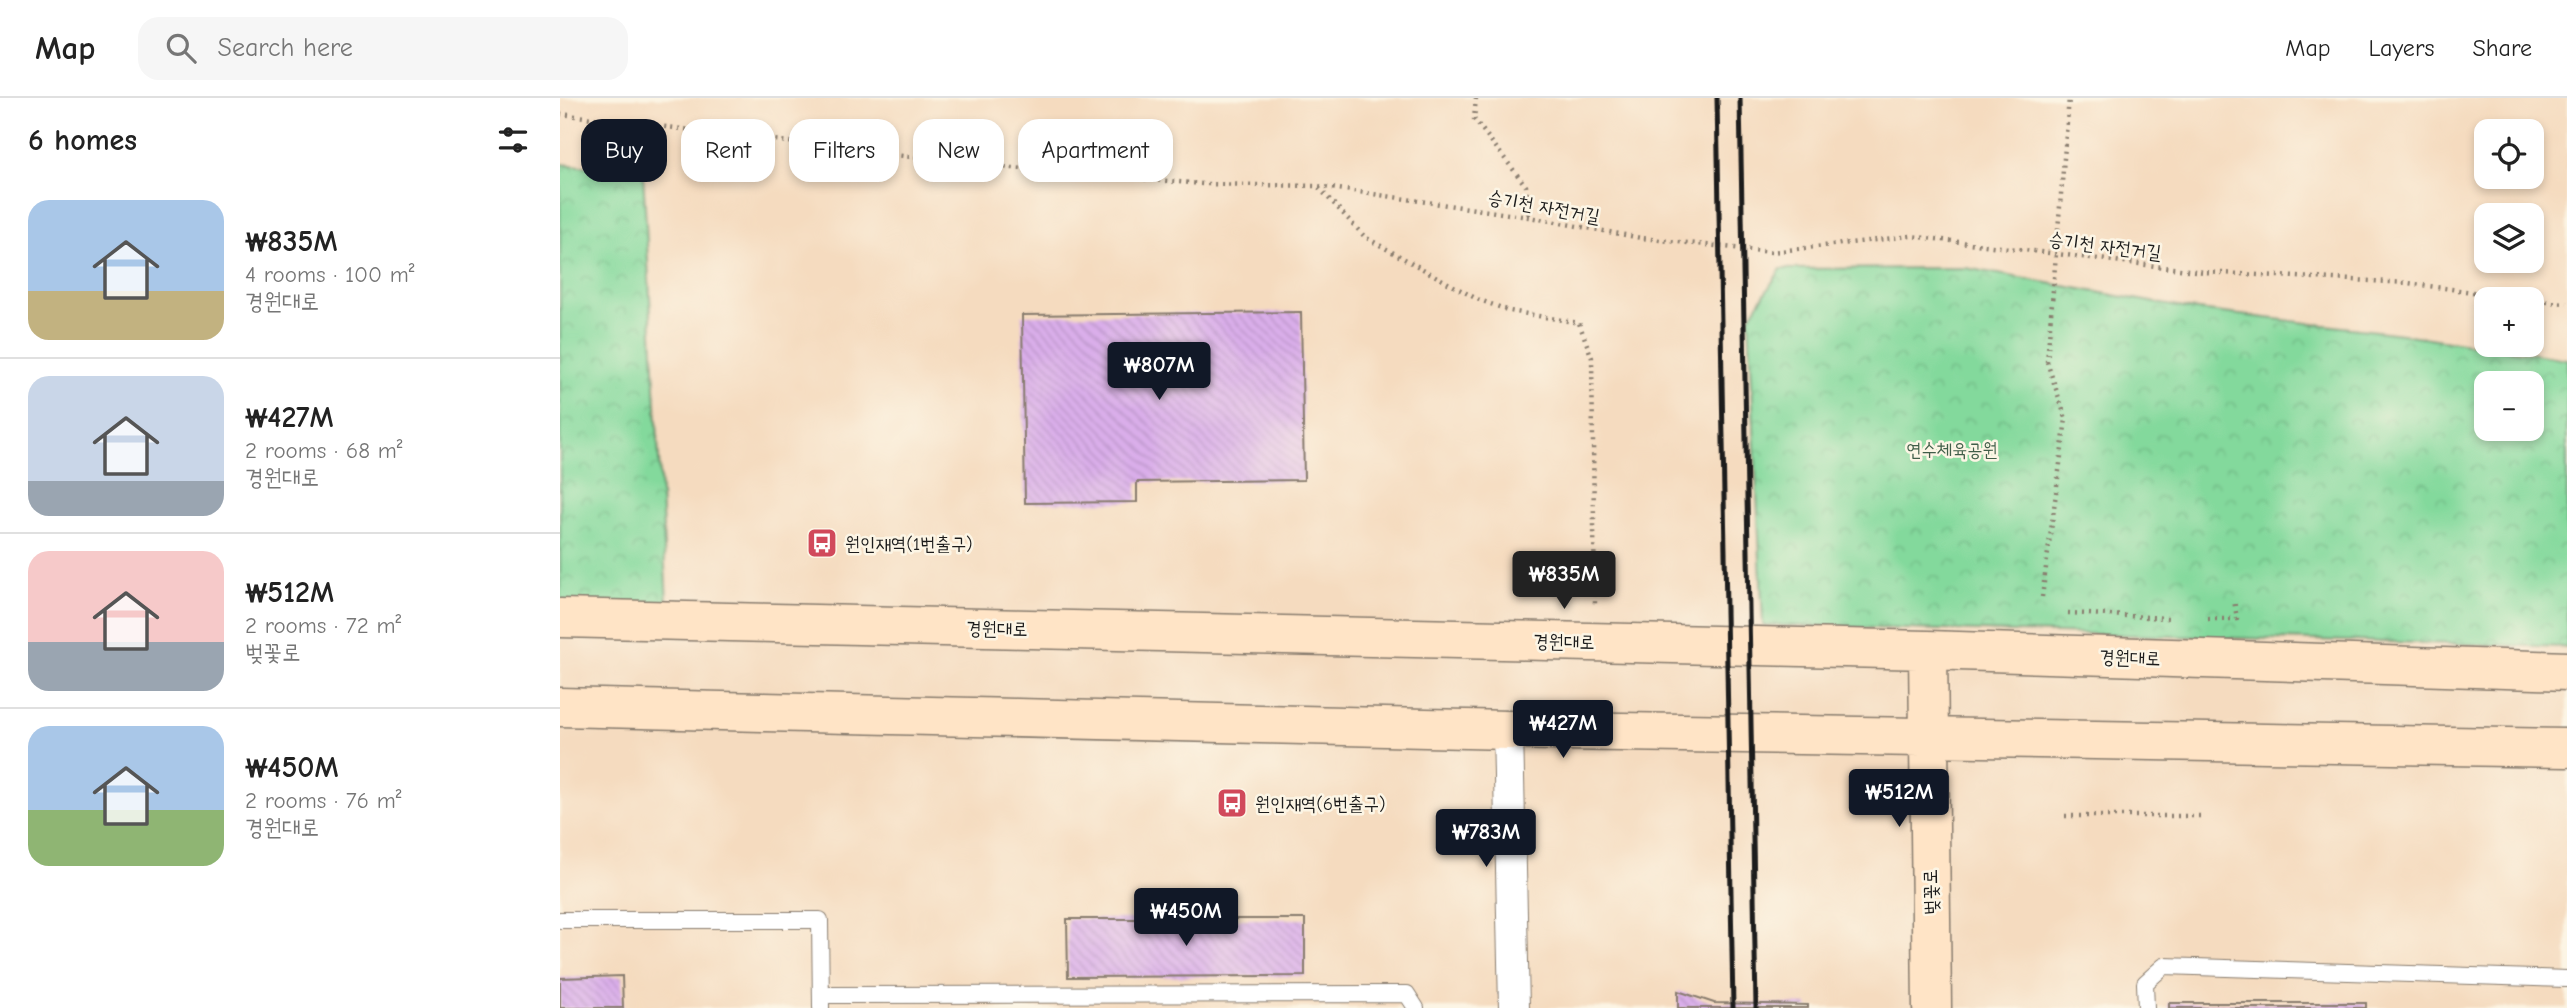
<!DOCTYPE html>
<meta charset="utf-8">
<style>
:root{--surface:#fff;--page:#f6f6f6;--text:#222;--muted:#767676;--line:#e0e0e0;--accent:#111827}
body{margin:0;font-family:"Comic Neue","Poor Story",sans-serif;background:var(--page);color:var(--text);height:100vh;display:flex;flex-direction:column;font-size:26px;white-space:nowrap}
*{box-sizing:border-box;margin:0}
p{font-size:23px;color:var(--muted)}
.icon{flex:none;width:38px;height:38px;fill:none;stroke:currentColor;stroke-width:2;stroke-linecap:round;stroke-linejoin:round}
.map{position:relative;flex:1;overflow:hidden}
.panel{display:flex;flex-direction:column;background:var(--surface);width:560px}
.panel>*{flex:none}
.guide{position:absolute;left:21px;top:21px;width:665px;height:63px;display:flex;gap:14px}
.tools{position:absolute;left:1914px;top:21px;display:grid;gap:14px}
.tools a{display:grid;place-items:center;width:70px;height:70px;border-radius:14px;background:var(--surface);box-shadow:0 4px 10px #0003;font-size:35px}
.price{position:absolute;translate:-50% -60px;padding:0 16px;border-radius:7px;background:var(--accent);color:#fff;font-size:23px;line-height:46px;filter:drop-shadow(0 2px 4px #0008)}
.price::after{content:'';position:absolute;left:50%;top:42px;width:21px;height:16px;margin-left:-10px;background:inherit;clip-path:polygon(0 0,100% 0,50% 100%)}
.price.on{background:#222;color:#fff}
ul{padding:0;list-style:none}
li{display:flex;align-items:center;gap:21px;height:175px;padding:0 28px}
li+li{border-top:2px solid var(--line)}
li span{display:grid;place-items:center;flex:none;width:196px;height:140px;border-radius:21px;color:#555}
li>.icon{margin-inline-start:auto}
span .icon{width:84px;height:84px;fill:#fffc;stroke-width:1}
li b{font-size:30px}
h2{display:flex;justify-content:space-between;align-items:center;height:84px;padding:0 28px;font-size:30px}
.pill{padding:0 24px;border-radius:21px;background:var(--surface);box-shadow:0 4px 10px #0003;font-size:24px;line-height:63px}
.pill.on{background:var(--accent);color:#fff}
header{display:flex;align-items:center;gap:42px;box-sizing:border-box;height:98px;padding:0 35px;background:var(--surface);border-bottom:2px solid var(--line)}
header strong{font-size:33px}
nav{display:flex;gap:38px;margin-inline-start:auto;font-size:24px}
.search{width:490px;height:63px;background:var(--page);display:flex;align-items:center;gap:18px;box-sizing:border-box;padding:0 24px;border-radius:21px;color:var(--muted);font-size:26px}
main{display:flex;flex:1;min-height:0}
.map>svg:first-child{display:block}
</style>
<header>
<strong>Map</strong>
<div class="search"><svg class="icon" aria-label="search" viewBox="0 0 24 24"><circle cx="10" cy="10" r="6"/><path d="M15 15l6 6"/></svg>Search here</div>
<nav><a>Map</a><a>Layers</a><a>Share</a></nav>
</header>
<main>
<section class="panel">
<h2>6 homes<svg class="icon" aria-label="filters" viewBox="0 0 24 24"><path d="M4 7h16M4 17h16"/><circle cx="9" cy="7" r="2"/><circle cx="15" cy="17" r="2"/></svg></h2>
<ul>
<li><span style="background:linear-gradient(#a9c7e8 65%,#c2b280 0)"><svg class="icon" aria-label="home" viewBox="0 0 24 24"><path d="M3 11l9-7 9 7M6 9v11h12V9"/></svg></span><div><b>₩835M</b><p>4 rooms · 100 m²</p><p>경원대로</p></div></li>
<li><span style="background:linear-gradient(#c9d6e8 75%,#9aa5b1 0)"><svg class="icon" aria-label="home" viewBox="0 0 24 24"><path d="M3 11l9-7 9 7M6 9v11h12V9"/></svg></span><div><b>₩427M</b><p>2 rooms · 68 m²</p><p>경원대로</p></div></li>
<li><span style="background:linear-gradient(#f6c9c9 65%,#9aa5b1 0)"><svg class="icon" aria-label="home" viewBox="0 0 24 24"><path d="M3 11l9-7 9 7M6 9v11h12V9"/></svg></span><div><b>₩512M</b><p>2 rooms · 72 m²</p><p>벚꽃로</p></div></li>
<li><span style="background:linear-gradient(#a9c7e8 60%,#8fb573 0)"><svg class="icon" aria-label="home" viewBox="0 0 24 24"><path d="M3 11l9-7 9 7M6 9v11h12V9"/></svg></span><div><b>₩450M</b><p>2 rooms · 76 m²</p><p>경원대로</p></div></li>
</ul>
</section>
<div class="map">
<svg width="2007" height="910" viewBox="0 0 2007 910">
<defs>
<pattern id="park-crowns" width="20" height="18" patternUnits="userSpaceOnUse" patternTransform="scale(1.75)"><rect width="20" height="18" fill="#83d99c"/><path d="M2 6a3 3 0 1 1 6 0M12 15a3 3 0 1 1 6 0" fill="none" stroke="#71ba86"/></pattern>
<pattern id="building-back-hatch" width="6" height="6" patternUnits="userSpaceOnUse" patternTransform="scale(1.75)"><rect width="6" height="6" fill="#daaeea"/><path d="M-1 5l2 2M0 0l6 6M5-1l2 2" fill="none" stroke="#ba95c8"/></pattern>
</defs>
<rect width="100%" height="100%" fill="#fcf5e5"/>
<filter id="ink" filterUnits="userSpaceOnUse"><feTurbulence type="fractalNoise" baseFrequency=".0143" numOctaves="2"/><feDisplacementMap in="SourceGraphic" scale="14" xChannelSelector="R" yChannelSelector="G"/><feConvolveMatrix kernelMatrix="1 2 1 2 8 2 1 2 1" color-interpolation-filters="sRGB"/></filter>
<filter id="wash" filterUnits="userSpaceOnUse"><feTurbulence type="fractalNoise" baseFrequency=".00686" numOctaves="4" result="noise"/><feDisplacementMap in="SourceGraphic" scale="28" xChannelSelector="R" yChannelSelector="G"/><feGaussianBlur stdDeviation="1.57" result="paint"/><feColorMatrix in="noise" values="0 0 0 0 0 0 0 0 0 0 0 0 0 0 0 0 0 1.4 0 .05"/><feComposite in="paint" operator="in"/></filter>
<g filter="url(#wash)">
<rect width="100%" height="100%" fill="#f5dbbf"/>
<path fill="url(#park-crowns)" stroke="#507a5c" stroke-width="2" fill-rule="evenodd" d="M0 66 83 74 108 522 0 520Z
M1406 170 1629 211 1842 236 2007 261V549L1203 527 1189 220 1221 171ZM1927 285H1972V331H1927Z"/>
<g id="blocks">
<path fill="url(#building-back-hatch)" d="M741 214 744 382 577 384V404L465 405 462 217Z
M902 734H912V744H901Z
M507 821H745V878L508 879Z
M62 878 63 910H0V880Z
M1118 893 1154 905 1248 907V910H1118Z
M1609 905H1806V910H1609Z"/>
</g>
</g>
<g filter="url(#ink)">
<use href="#blocks" fill-opacity="0" stroke="#887c6e" stroke-width="2"/>
<g fill="none" stroke-linecap="round" stroke-linejoin="round">
<g stroke="#887c6e" stroke-width="18">
<path id="lane" d="M0 822H260L261 910
M261 897 847 896 856 910
M1586 910 1585 885 1604 868 2007 881"/>
</g>
<g stroke="#887c6e" stroke-width="32">
<path id="street" d="M948 632 954 910"/>
</g>
<g stroke="#887c6e" stroke-width="41">
<path id="secondary" d="M0 520 1368 552 2007 573
M1368 552 1372 910
M0 609 948 632 2007 650"/>
</g>
<path stroke="#887c6e" stroke-width="4.5" stroke-dasharray="2 5" stroke-linecap="butt" d="M916 0 914 21 966 88 969 119
M0 16 417 67 643 86 758 88 969 119 1081 140 1211 154 1351 138 1644 174 1848 185 1962 201
M759 90 805 139 917 201 950 213 1019 225 1032 260 1035 508
M1972 203 2007 205
M1482 499 1506 321 1487 264
M1508 515 1608 520
M1648 521H1677L1674 502
M1505 718H1644"/>
<use href="#lane" stroke="#fff" stroke-width="16"/>
<use href="#street" stroke="#fff" stroke-width="30"/>
<use href="#secondary" stroke="#ffe4c6" stroke-width="38"/>
<path stroke="#1c1c1c" stroke-width="5" d="M1157 0 1173 910
M1180 0 1196 910"/>
<path stroke="#887c6e" stroke-width="4.5" stroke-dasharray="2 5" stroke-linecap="butt" d="M1487 264 1509 0"/>
</g>
</g>
<defs>
<g id="bus-square" transform="scale(1.575)"><rect x="-9" y="-9" width="18" height="18" rx="4" fill="#d1495b" stroke="#fcf5e5"/><path d="M-5-6H5V4H4V6H2V4H-2V6H-4V4H-5ZM-3.5-4V0h7V-4ZM-3.5 1.2v1.5H-2V1.2ZM2 1.2v1.5H3.5V1.2Z" fill="#fff"/></g>
</defs>
<g fill-rule="evenodd">
<use href="#bus-square" x="262" y="445"/>
<use href="#bus-square" x="672" y="705"/>
</g>
<g text-anchor="middle" stroke-width="5" stroke-linejoin="round" paint-order="stroke">
<g font-size="19" fill="#1c1c1c" stroke="#fcf5e5">
<text transform="translate(984 108) rotate(10)" y="7">승기천 자전거길</text>
<text transform="translate(1545 147) rotate(7)" y="7">승기천 자전거길</text>
<text transform="translate(437 530) rotate(1)" y="7">경원대로</text>
<text transform="translate(1004 543) rotate(1)" y="7">경원대로</text>
<text transform="translate(1570 559) rotate(2)" y="7">경원대로</text>
<text transform="translate(1370 794) rotate(-91)" y="7">벚꽃로</text>
</g>
<g font-size="19" fill="#405e49" stroke="#fcf5e5">
<text x="1392" y="358">연수체육공원</text>
</g>
<g font-size="19" fill="#1c1c1c" stroke="#fcf5e5" text-anchor="start">
<text x="285" y="452">원인재역(1번출구)</text>
<text x="695" y="712">원인재역(6번출구)</text>
</g>
</g>
</svg>
<div class="tools">
<a><svg class="icon" aria-label="locate" viewBox="0 0 24 24"><circle cx="12" cy="12" r="6"/><path d="M12 2v4M12 18v4M2 12h4M18 12h4"/></svg></a>
<a><svg class="icon" aria-label="layers" viewBox="0 0 24 24"><path d="M12 4l9 5-9 5-9-5zM3 14l9 5 9-5"/></svg></a>
<a>+</a>
<a>−</a>
</div>
<b class="price" style="left:599px;top:304px">₩807M</b>
<b class="price on" style="left:1004px;top:513px">₩835M</b>
<b class="price" style="left:1003px;top:662px">₩427M</b>
<b class="price" style="left:1339px;top:731px">₩512M</b>
<b class="price" style="left:926px;top:771px">₩783M</b>
<b class="price" style="left:626px;top:850px">₩450M</b>
<div class="guide">
<a class="pill on">Buy</a>
<a class="pill">Rent</a>
<a class="pill">Filters</a>
<a class="pill">New</a>
<a class="pill">Apartment</a>
</div>
</div>
</main>
